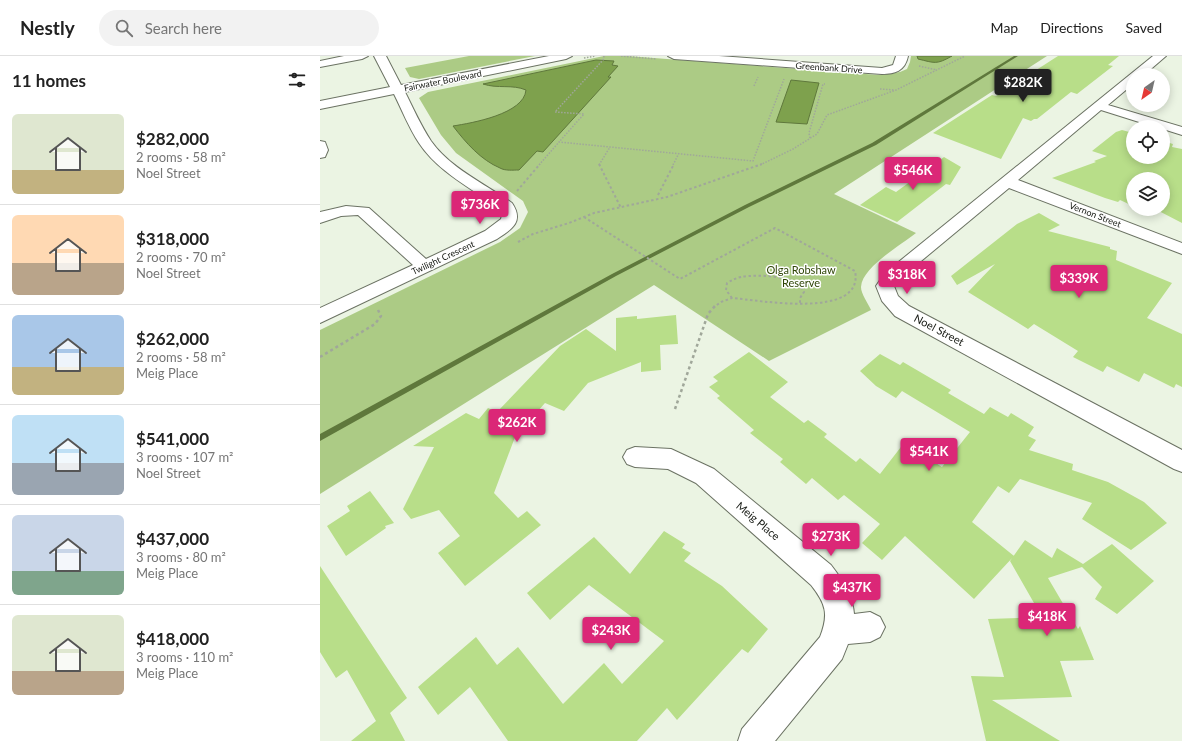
<!DOCTYPE html>
<meta charset="utf-8">
<style>
:root{--surface:#fff;--page:#f2f2f2;--text:#222;--muted:#767676;--line:#e0e0e0;--accent:#db2777}
body{margin:0;font-family:Lato,sans-serif;background:var(--page);color:var(--text);height:100vh;display:flex;flex-direction:column;font-size:15px;white-space:nowrap}
*{box-sizing:border-box;margin:0}
p{font-size:13px;color:var(--muted)}
.icon{flex:none;width:22px;height:22px;fill:none;stroke:currentColor;stroke-width:2;stroke-linecap:round;stroke-linejoin:round}
.map{position:relative;flex:1;overflow:hidden}
.side{display:flex;flex-direction:column;background:var(--surface);width:320px}
.side>*{flex:none}
.needle{width:26px;rotate:214deg}
.fabs{position:absolute;left:806px;top:12px;display:grid;gap:8px}
.fabs a{display:grid;place-items:center;width:44px;height:44px;border-radius:50%;background:var(--surface);box-shadow:0 2px 10px #0003;font-size:20px}
.price{position:absolute;translate:-50% -34px;padding:0 9px;border-radius:4px;background:var(--accent);color:#fff;font-size:13px;line-height:26px;filter:drop-shadow(0 1px 2px #0008)}
.price::after{content:'';position:absolute;left:50%;top:24px;width:12px;height:9px;margin-left:-6px;background:inherit;clip-path:polygon(0 0,100% 0,50% 100%)}
.price.current{background:#222;color:#fff}
ul{padding:0;list-style:none}
li{display:flex;align-items:center;gap:12px;height:100px;padding:0 12px}
li+li{border-top:1px solid var(--line)}
li span{display:grid;place-items:center;flex:none;width:112px;height:80px;border-radius:6px;color:#555}
li>.icon{margin-inline-start:auto}
span .icon{width:48px;height:48px;fill:#fffc;stroke-width:1}
li b{font-size:17px}
h2{display:flex;justify-content:space-between;align-items:center;height:48px;padding:0 12px;font-size:17px}
header{display:flex;align-items:center;gap:24px;box-sizing:border-box;height:56px;padding:0 20px;background:var(--surface);border-bottom:1px solid var(--line)}
header strong{font-size:19px}
nav{display:flex;gap:22px;margin-inline-start:auto;font-size:14px}
.search{width:280px;height:36px;background:var(--page);display:flex;align-items:center;gap:10px;box-sizing:border-box;padding:0 14px;border-radius:22px;color:var(--muted);font-size:15px}
main{display:flex;flex:1;min-height:0}
.map>svg:first-child{display:block}
</style>
<header>
<strong>Nestly</strong>
<div class="search"><svg class="icon" aria-label="search" viewBox="0 0 24 24"><circle cx="10" cy="10" r="6"/><path d="M15 15l6 6"/></svg>Search here</div>
<nav><a>Map</a><a>Directions</a><a>Saved</a></nav>
</header>
<main>
<section class="side">
<h2>11 homes<svg class="icon" aria-label="filters" viewBox="0 0 24 24"><path d="M4 7h16M4 17h16"/><circle cx="9" cy="7" r="2"/><circle cx="15" cy="17" r="2"/></svg></h2>
<ul>
<li><span style="background:linear-gradient(#dfe7d0 70%,#c2b280 0)"><svg class="icon" aria-label="home" viewBox="0 0 24 24"><path d="M3 11l9-7 9 7M6 9v11h12V9"/></svg></span><div><b>$282,000</b><p>2 rooms · 58 m²</p><p>Noel Street</p></div></li>
<li><span style="background:linear-gradient(#ffd9b3 60%,#b9a48a 0)"><svg class="icon" aria-label="home" viewBox="0 0 24 24"><path d="M3 11l9-7 9 7M6 9v11h12V9"/></svg></span><div><b>$318,000</b><p>2 rooms · 70 m²</p><p>Noel Street</p></div></li>
<li><span style="background:linear-gradient(#a9c7e8 65%,#c2b280 0)"><svg class="icon" aria-label="home" viewBox="0 0 24 24"><path d="M3 11l9-7 9 7M6 9v11h12V9"/></svg></span><div><b>$262,000</b><p>2 rooms · 58 m²</p><p>Meig Place</p></div></li>
<li><span style="background:linear-gradient(#bfe0f5 60%,#9aa5b1 0)"><svg class="icon" aria-label="home" viewBox="0 0 24 24"><path d="M3 11l9-7 9 7M6 9v11h12V9"/></svg></span><div><b>$541,000</b><p>3 rooms · 107 m²</p><p>Noel Street</p></div></li>
<li><span style="background:linear-gradient(#c9d6e8 70%,#7fa58c 0)"><svg class="icon" aria-label="home" viewBox="0 0 24 24"><path d="M3 11l9-7 9 7M6 9v11h12V9"/></svg></span><div><b>$437,000</b><p>3 rooms · 80 m²</p><p>Meig Place</p></div></li>
<li><span style="background:linear-gradient(#dfe7d0 70%,#b9a48a 0)"><svg class="icon" aria-label="home" viewBox="0 0 24 24"><path d="M3 11l9-7 9 7M6 9v11h12V9"/></svg></span><div><b>$418,000</b><p>3 rooms · 110 m²</p><p>Meig Place</p></div></li>
</ul>
</section>
<div class="map">
<svg width="862" height="685" viewBox="0 0 862 685">
<rect width="100%" height="100%" fill="#ebf4e3"/>
<path fill="#accb85" d="M149 0H215L99 23 90 21 85 12Z
M284 0H307L559 19 580 16 587 13 590 6 591 0H727L514 138 596 177C581 189 542 211 541 231 541 238 548 247 551 254L449 305 334 229 0 438V274L180 186 200 172 208 156 203 145 136 97 121 79 99 42 108 36Z"/>
<path fill="#7ea14d" stroke="#5f783c" d="M597 0H632C616 9 615 7 598 3Z
M276 4 294 5 292 9 298 10 288 21H291L223 96 217 95 199 114C193 114 185 115 180 112 161 104 146 87 133 70 152 67 204 58 206 34 192 28 178 33 163 28Z
M471 24 499 27 487 68 456 66Z"/>
<g fill="none" stroke-linecap="round" stroke-linejoin="round">
<path fill="#5f783c" fill-rule="evenodd" d="M694 0H698L556 89 429 151 296 220 0 385V378L292 218 425 149 552 87Z"/>
</g>
<path fill="#b8de89" d="M738 0H799L788 9 793 10 757 38 751 36 717 63H714L711 65 703 62 681 103 613 77 672 39 676 40Z
M802 74 813 77V101H843V85L853 88 852 91 862 93V167L835 153H843V123H813V150L800 144 798 146 785 142 732 122 776 106 774 105 787 100 772 95 796 76Z
M624 101 641 111 630 129 626 128 577 166 540 149 566 131 576 136Z
M719 157 740 169 728 175 790 191V193L797 195 796 204 852 227 827 262 862 278V331L856 328 854 332 824 317 819 326 787 310 783 316 753 301 758 295 714 268 708 273 648 236 675 208 637 229 631 220 697 168Z
M356 259 358 288 340 289 341 314 321 316V306L268 327 244 355 225 347 195 381 174 437 198 462 207 455 221 469 145 530 118 497 140 480 119 454 91 463 83 453 114 391 93 390 146 357 159 363 168 352 177 356 240 290 266 273 296 295V262L317 260V263Z
M429 296 468 326 450 341 484 367 488 364 507 378 504 381 536 406 540 402 560 418 584 387 622 411 650 376 582 335 576 342 556 330 540 315 560 298 580 309 583 306 631 334 628 337 664 358 670 351 688 361 691 357 714 371 708 380 716 384 709 394 753 408 752 414 788 426 824 446 847 467 811 494 762 463 772 447 700 423 689 437 678 430 652 466 694 500 654 543 585 480 562 504 542 487 560 468 524 439 518 444 492 422 486 428 460 406 463 403 430 377 434 374 397 342 400 340 389 331 398 325 393 321Z
M50 435 74 467 65 470 66 472 26 500 7 470 30 455 27 450Z
M344 475 365 488 362 492 371 497 364 505 402 530 448 573 428 597 422 593 357 664 347 652 317 685H188L150 631 118 659 98 631 156 581 177 609 198 591 243 648 284 607 302 628 344 585 269 529 230 564 207 537 274 481 310 518Z
M705 484 732 502 737 492 763 508 792 488 834 525 797 558 775 543 782 531 762 511 728 522 758 573 760 570 774 604 740 605 752 641 672 644 740 685H666L651 620 684 621 668 563 722 561 690 505Z
M0 510 87 642 70 657 85 685H31L56 665 27 614 16 622 0 596Z"/>
<g fill="none" stroke-linecap="round" stroke-linejoin="round">
<g stroke="#6b7263" stroke-width="2">
<path id="minor" d="M24 0H48L42 3 0 11V5Z
M54 0H66L81 29 229 0H252L246 3 85 36C93 52 101 70 111 85 130 112 165 128 192 147 204 165 193 173 177 183L0 267V252L93 209 38 159 21 160 0 167V156L26 150 49 152 106 203 165 175 181 163 182 159 180 153C153 133 118 116 99 87 89 72 82 54 74 38L0 53V45L70 31Z
M348 0H399L562 12 573 9 576 0H588C585 15 575 18 562 18L354 3Z
M833 0H846L824 19H813V28L788 49 862 71V79L843 73V71H835L781 54 698 124 862 187V198L689 132 577 225 574 230 578 240 589 250 862 394V416L854 413 575 260 562 245 556 230 565 217Z
M0 85 5 86 8 94 5 101 0 102Z
M315 391 351 393 394 413 511 509C522 523 533 540 534 558L550 556 560 561 565 571 560 581 550 586 528 588 522 603 455 685H418L422 673 500 581C509 558 506 548 491 529L376 427 348 413 315 411 307 408 303 401 307 394Z"/>
</g>
<path stroke="#a0a79a" stroke-width="1.5" stroke-dasharray="1.5 1.5" stroke-linecap="butt" d="M284 0 283 4 235 56 264 58 239 86 433 105 464 23
M301 0 336 3
M264 2 276 0
M599 10 617 14
M434 30 438 21
M560 33 575 34
M490 82 489 77 503 28H505
M219 109 239 86
M279 109 290 91
M353 109 359 97
M440 109 473 93 497 78 507 59 576 34 645 0"/>
<path stroke="#a0a79a" stroke-width="2" stroke-dasharray="2.5 2.5" stroke-linecap="butt" d="M279 108 301 152
M197 135 220 108
M338 139 354 108
M264 161 360 223 455 172 535 215C545 264 438 244 412 242L401 246 394 251
M198 186 213 178 249 167 274 157 347 141 442 108
M412 242 406 234 407 227C412 224 416 222 421 221 437 218 478 219 484 236L480 242V247"/>
<path stroke="#a0a79a" stroke-width="2.5" stroke-dasharray="3 3" stroke-linecap="butt" d="M0 301 55 268 61 260 58 254
M355 353 388 258 395 250"/>
<use href="#minor" fill="#fff" fill-rule="evenodd"/>
</g>
<g text-anchor="middle" stroke-width="3" stroke-linejoin="round" paint-order="stroke">
<g font-size="9" fill="#161913" stroke="#fff">
<text transform="translate(509 12) rotate(4)" y="3">Greenbank Drive</text>
<text transform="translate(123 25) rotate(-11)" y="3">Fairwater Boulevard</text>
<text transform="translate(775 159) rotate(21)" y="3">Vernon Street</text>
<text transform="translate(123 202) rotate(-25)" y="3">Twilight Crescent</text>
</g>
<g font-size="11" fill="#304607" stroke="#fff">
<text x="481" y="218">Olga Robshaw<tspan x="481" dy="13">Reserve</tspan></text>
</g>
<g font-size="11" fill="#161913" stroke="#fff">
<text transform="translate(619 274) rotate(28)" y="4">Noel Street</text>
<text transform="translate(438 465) rotate(40)" y="4">Meig Place</text>
</g>
</g>
</svg>
<div class="fabs">
<a><svg class="needle" viewBox="-14 -14 28 28"><path d="M0-13l5 13h-10z" fill="#e53935"/><path d="M0 13l5-13h-10z" fill="#767676"/></svg></a>
<a><svg class="icon" aria-label="locate" viewBox="0 0 24 24"><circle cx="12" cy="12" r="6"/><path d="M12 2v4M12 18v4M2 12h4M18 12h4"/></svg></a>
<a><svg class="icon" aria-label="layers" viewBox="0 0 24 24"><path d="M12 4l9 5-9 5-9-5zM3 14l9 5 9-5"/></svg></a>
</div>
<b class="price current" style="left:703px;top:47px">$282K</b>
<b class="price" style="left:593px;top:135px">$546K</b>
<b class="price" style="left:160px;top:169px">$736K</b>
<b class="price" style="left:587px;top:239px">$318K</b>
<b class="price" style="left:759px;top:243px">$339K</b>
<b class="price" style="left:197px;top:387px">$262K</b>
<b class="price" style="left:609px;top:416px">$541K</b>
<b class="price" style="left:511px;top:501px">$273K</b>
<b class="price" style="left:532px;top:552px">$437K</b>
<b class="price" style="left:727px;top:581px">$418K</b>
<b class="price" style="left:291px;top:595px">$243K</b>
</div>
</main>
